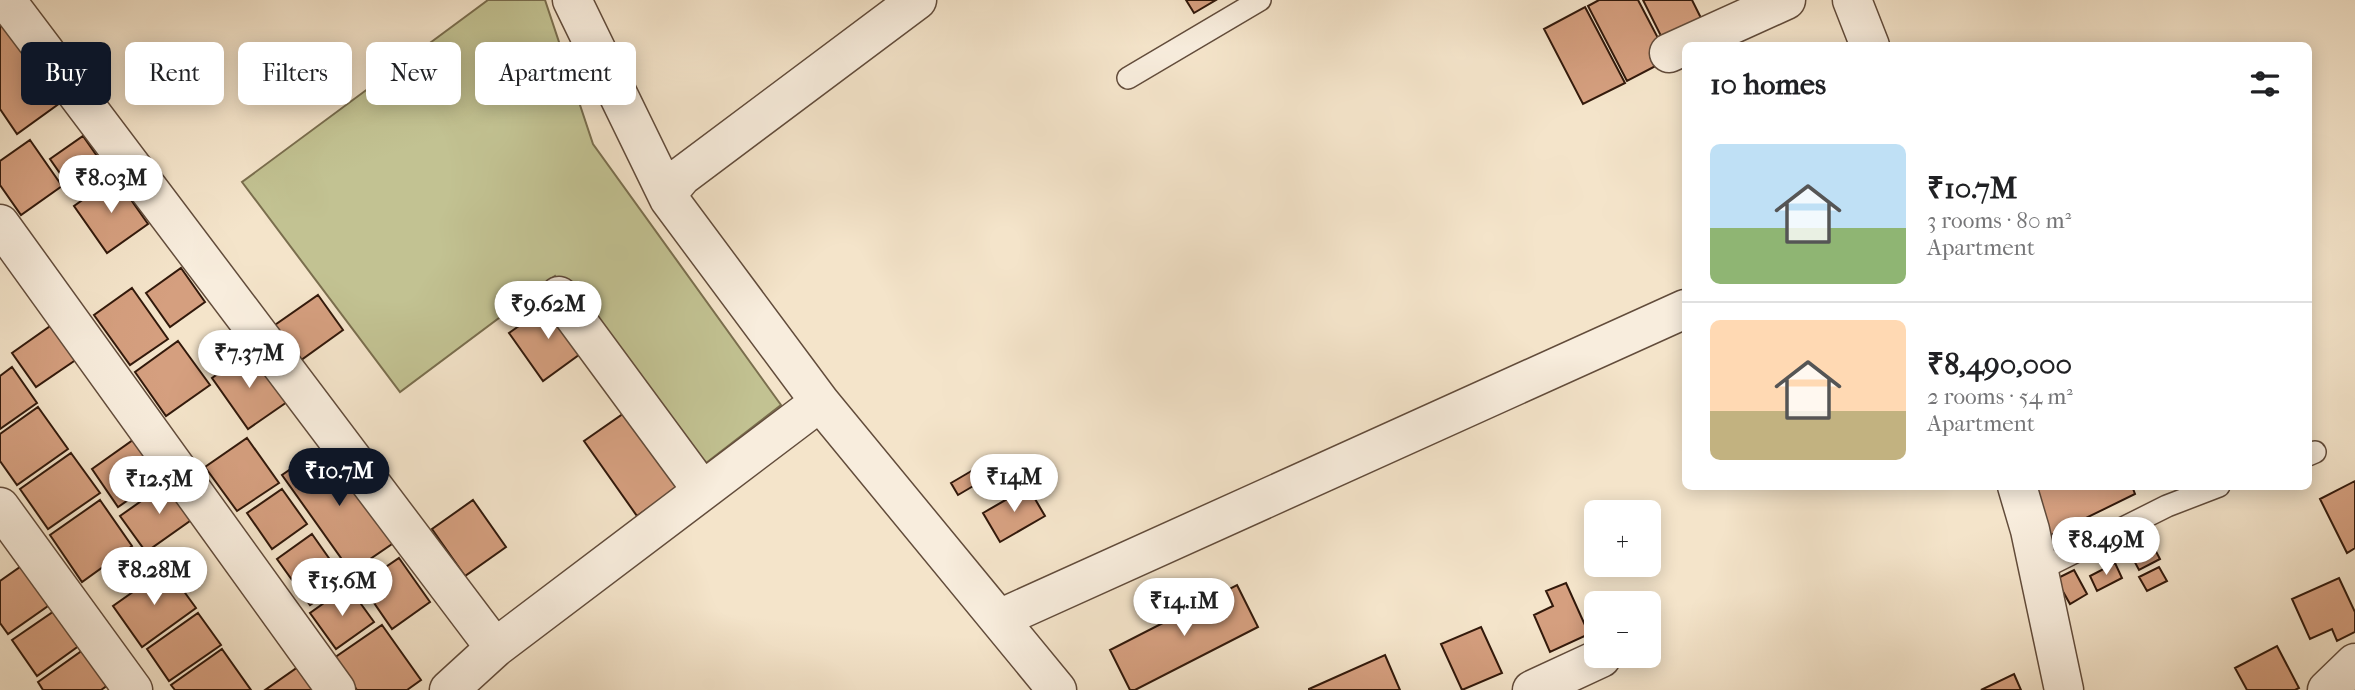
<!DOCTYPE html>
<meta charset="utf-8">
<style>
:root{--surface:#fff;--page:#f2f2f2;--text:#202124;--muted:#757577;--line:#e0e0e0;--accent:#111827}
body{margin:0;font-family:"IM FELL French Canon",serif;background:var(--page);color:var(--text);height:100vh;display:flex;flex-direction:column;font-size:26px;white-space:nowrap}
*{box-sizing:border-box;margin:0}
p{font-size:23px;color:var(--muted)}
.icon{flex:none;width:38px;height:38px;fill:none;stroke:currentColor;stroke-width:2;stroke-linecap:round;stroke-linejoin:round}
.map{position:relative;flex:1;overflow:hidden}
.sheet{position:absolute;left:1682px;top:42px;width:630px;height:448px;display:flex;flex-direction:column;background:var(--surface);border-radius:10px;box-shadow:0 4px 18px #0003}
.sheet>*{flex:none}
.hud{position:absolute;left:21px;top:42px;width:665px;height:63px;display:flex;gap:14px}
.fabs{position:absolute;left:1584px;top:500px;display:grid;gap:14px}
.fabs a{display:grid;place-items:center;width:77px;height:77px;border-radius:10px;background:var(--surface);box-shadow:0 4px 18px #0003;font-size:35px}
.price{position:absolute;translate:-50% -60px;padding:0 16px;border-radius:24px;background:#fff;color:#222;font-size:23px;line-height:46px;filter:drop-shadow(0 2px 4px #0008)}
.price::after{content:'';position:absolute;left:50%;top:42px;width:21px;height:16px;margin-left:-10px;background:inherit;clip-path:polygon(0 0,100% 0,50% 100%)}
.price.selected{background:var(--accent);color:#fff}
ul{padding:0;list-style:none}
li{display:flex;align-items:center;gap:21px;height:175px;padding:0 28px}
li+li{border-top:2px solid var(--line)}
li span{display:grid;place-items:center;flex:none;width:196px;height:140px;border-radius:10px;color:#555}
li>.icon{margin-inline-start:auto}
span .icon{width:84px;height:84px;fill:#fffc;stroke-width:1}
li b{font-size:30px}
h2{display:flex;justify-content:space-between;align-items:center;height:84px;padding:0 28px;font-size:30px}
.chip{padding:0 24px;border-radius:10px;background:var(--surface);box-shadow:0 4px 18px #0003;font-size:24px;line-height:63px}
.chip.selected{background:var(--accent);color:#fff}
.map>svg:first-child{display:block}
</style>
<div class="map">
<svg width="2355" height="690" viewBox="0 0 2355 690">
<rect width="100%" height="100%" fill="#f4e4ca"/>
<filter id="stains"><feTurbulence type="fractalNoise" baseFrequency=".00286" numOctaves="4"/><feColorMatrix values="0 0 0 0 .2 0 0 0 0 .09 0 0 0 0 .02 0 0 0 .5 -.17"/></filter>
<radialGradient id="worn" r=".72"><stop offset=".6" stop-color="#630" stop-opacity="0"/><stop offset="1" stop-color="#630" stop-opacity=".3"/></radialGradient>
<path fill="#c2c292" stroke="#7a6e4e" stroke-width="2" d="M488 0H545L593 144 781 405 697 470 555 276 400 392 242 182Z"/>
<path fill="#d59f7f" stroke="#32190b" stroke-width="2" d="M1186 0H1216L1194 13Z
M1599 0H1638L1669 59 1627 81 1588 6Z
M1643 0H1692L1705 26 1666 46Z
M1585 7 1625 83 1583 104 1544 29Z
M0 19 60 103 17 134 0 109Z
M83 136 106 169 73 192 50 159Z
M30 140 62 186 21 215 0 185V161Z
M115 177 148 224 107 253 74 206Z
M181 268 205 302 170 327 146 293Z
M132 288 168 339 130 365 94 315Z
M318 295 343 330 297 363 272 327Z
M553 302 587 349 543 381 509 333Z
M56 322 80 357 36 387 12 353Z
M178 341 210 385 166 416 135 372Z
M251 351 287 402 248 429 212 378Z
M12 367 37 403 0 429V376Z
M38 407 68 449 17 485 0 461V434Z
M630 409 683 484 637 516 584 441Z
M140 435 167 473 118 507 92 469Z
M247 438 279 483 237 511 205 467Z
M327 444 395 542 351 572 282 475Z
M71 453 100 493 48 529 20 489Z
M985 463 992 475 958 495 951 483Z
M171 480 197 516 146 552 120 516Z
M2355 481V548L2347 553 2320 499Z
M2041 486H2132L2135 494 2043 539 2022 496Z
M1028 487 1045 516 1000 542 983 513Z
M282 489 307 524 272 549 247 513Z
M100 500 132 546 82 582 50 535Z
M473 500 506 547 465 576 432 529Z
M312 534 345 581 310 605 277 559Z
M2151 542 2160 559 2139 570 2130 553Z
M399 558 430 602 392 629 361 584Z
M30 560 58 599 8 634 0 623V581Z
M2115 563 2122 578 2097 591 2090 576Z
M2159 567 2167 581 2147 591 2139 577Z
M167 568 196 608 142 647 113 606Z
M2074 570 2087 594 2070 604 2056 579Z
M2339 578 2355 612V632L2337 641 2332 629 2310 639 2292 599Z
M1566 583 1589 634 1550 652 1534 615 1553 606 1546 591Z
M1237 585 1258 627 1135 690H1130L1110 650Z
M348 586 374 622 336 649 310 613Z
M63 605 87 640 37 676 12 640Z
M198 613 221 645 169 681 147 649Z
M382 625 421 680 407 690H357L334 658Z
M1481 627 1502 673 1462 690 1441 644Z
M90 645 115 680 101 690H43L38 682Z
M2277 646 2299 688 2295 690H2247L2235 668Z
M222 649 251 690H175L171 685Z
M1385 655 1400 690H1309V689Z
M308 660 329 690H265Z
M2014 674 2021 690H1981Z"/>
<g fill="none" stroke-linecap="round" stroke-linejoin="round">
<g stroke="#624c3b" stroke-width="24">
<path id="lane" d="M1128 78 1260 0
M2308 455 2315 452
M2039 570 2167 506 2219 486"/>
</g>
<g stroke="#624c3b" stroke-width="41">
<path id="street" d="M6 0 495 648
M572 0 669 199
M1852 0 1870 46
M1669 53 1786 0
M0 224 336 690
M559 296 702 490
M820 402 669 199 672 188 682 176 917 0
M2017 486 2030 530 2064 690
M0 507 133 690
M999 619 1685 309
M449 690 495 648 820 402 1057 690
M1532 690 1601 658
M2327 690 2355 663"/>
</g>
<use href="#lane" stroke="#f8eddd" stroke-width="21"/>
<use href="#street" stroke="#f8eddd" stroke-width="38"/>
</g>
<rect width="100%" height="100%" filter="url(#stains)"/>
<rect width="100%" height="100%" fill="url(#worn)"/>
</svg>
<div class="fabs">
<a>+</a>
<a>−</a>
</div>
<b class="price" style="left:111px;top:215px">₹8.03M</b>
<b class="price" style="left:548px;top:341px">₹9.62M</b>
<b class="price" style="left:249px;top:390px">₹7.37M</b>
<b class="price selected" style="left:339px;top:508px">₹10.7M</b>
<b class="price" style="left:1014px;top:514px">₹14M</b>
<b class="price" style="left:159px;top:516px">₹12.5M</b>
<b class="price" style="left:2106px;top:577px">₹8.49M</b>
<b class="price" style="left:154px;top:607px">₹8.28M</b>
<b class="price" style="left:342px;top:618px">₹15.6M</b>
<b class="price" style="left:1184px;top:638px">₹14.1M</b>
<div class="hud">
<a class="chip selected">Buy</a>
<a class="chip">Rent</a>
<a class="chip">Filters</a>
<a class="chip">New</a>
<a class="chip">Apartment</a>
</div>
<section class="sheet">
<h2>10 homes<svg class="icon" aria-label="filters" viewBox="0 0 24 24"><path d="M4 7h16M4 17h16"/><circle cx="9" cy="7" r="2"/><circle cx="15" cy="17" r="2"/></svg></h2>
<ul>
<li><span style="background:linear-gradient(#bfe0f5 60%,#8fb573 0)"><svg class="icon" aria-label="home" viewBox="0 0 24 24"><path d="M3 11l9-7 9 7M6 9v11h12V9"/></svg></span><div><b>₹10.7M</b><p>3 rooms · 80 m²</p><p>Apartment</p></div></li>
<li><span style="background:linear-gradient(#ffd9b3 65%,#c2b280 0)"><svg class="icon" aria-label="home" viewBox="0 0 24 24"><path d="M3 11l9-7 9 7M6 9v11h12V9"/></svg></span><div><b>₹8,490,000</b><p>2 rooms · 54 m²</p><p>Apartment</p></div></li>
</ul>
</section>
</div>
